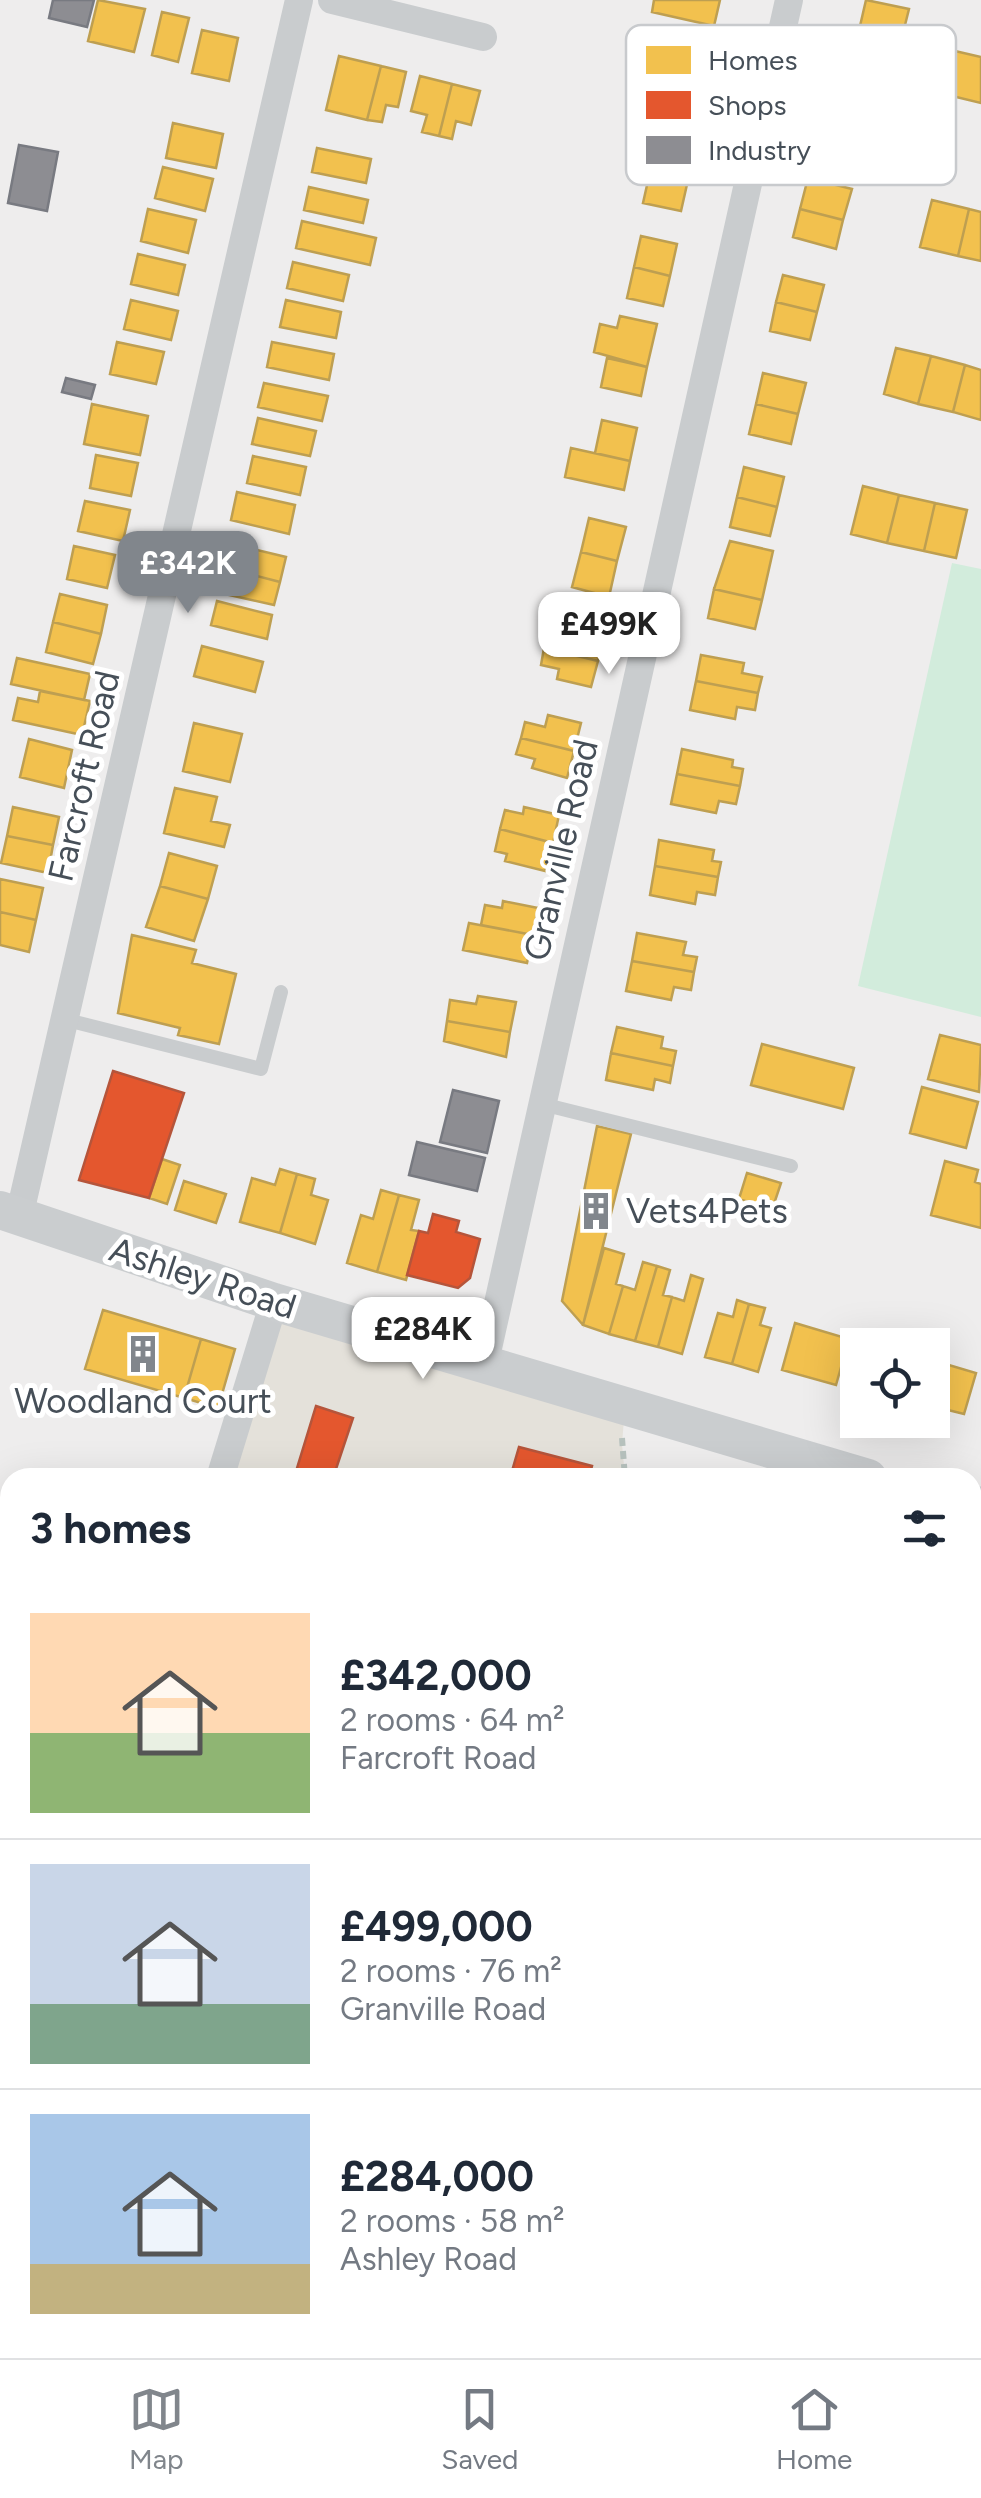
<!DOCTYPE html>
<meta charset="utf-8">
<style>
:root{--surface:#fff;--page:#f6f6f7;--text:#1f2937;--muted:#747a83;--line:#e0e1e3;--accent:#81868c}
body{margin:0;font-family:Figtree,sans-serif;background:var(--page);color:var(--text);height:100vh;display:flex;flex-direction:column;font-size:38px;white-space:nowrap}
*{box-sizing:border-box;margin:0}
p{font-size:32px;color:var(--muted)}
.icon{flex:none;width:55px;height:55px;fill:none;stroke:currentColor;stroke-width:2;stroke-linecap:round;stroke-linejoin:round}
.map{position:relative;flex:1;overflow:hidden}
.drawer{position:absolute;left:0px;top:1468px;width:982px;height:892px;display:flex;flex-direction:column;background:var(--surface);border-radius:30px 30px 0 0;box-shadow:0 10px 40px #0002}
.drawer>*{flex:none}
.controls{position:absolute;left:840px;top:1328px;display:grid;gap:20px}
.controls a{display:grid;place-items:center;width:110px;height:110px;border-radius:0px;background:var(--surface);box-shadow:0 10px 40px #0002;font-size:50px}
.price{position:absolute;translate:-50% -85px;padding:0 22px;border-radius:20px;background:#fff;color:#222;font-size:32px;line-height:65px;filter:drop-shadow(0 2px 5px #0008)}
.price::after{content:'';position:absolute;left:50%;top:60px;width:30px;height:22px;margin-left:-15px;background:inherit;clip-path:polygon(0 0,100% 0,50% 100%)}
.price.current{background:var(--accent);color:#fff}
ul{padding:0;list-style:none}
li{display:flex;align-items:center;gap:30px;height:250px;padding:0 30px}
li+li{border-top:2px solid var(--line)}
li span{display:grid;place-items:center;flex:none;width:280px;height:200px;border-radius:0px;color:#555}
li>.icon{margin-inline-start:auto}
span .icon{width:120px;height:120px;fill:#fffc;stroke-width:1}
li b{font-size:42px}
h2{display:flex;justify-content:space-between;align-items:center;height:120px;padding:0 30px;font-size:42px}
.menu{display:flex;justify-content:space-around;align-items:center;height:140px;border-top:2px solid var(--line);background:var(--surface);font-size:28px;color:var(--muted)}
.menu a{display:grid;justify-items:center;gap:5px}
.menu .current{color:var(--accent)}
.map>svg:first-child{display:block}
</style>
<div class="map">
<svg width="981" height="2358" viewBox="0 0 981 2358">
<rect width="100%" height="100%" fill="#eeeded"/>
<path fill="#e4e1da" d="M274 1302 625 1407 622 1444 625 1477 220 1478Z
M972 1504 981 1506V1772L972 1770Z"/>
<path fill="#d2ecdc" d="M952 563 981 569V1017L858 986Z"/>
<path fill="#f2c14e" stroke="#be9f51" stroke-width="2.5" d="M98 0 145 9 134 52 88 41Z
M654 0H720L714 26 652 12Z
M866 0 909 9 902 37 860 26Z
M162 12 189 18 178 62 152 55Z
M202 30 238 38 229 81 192 73Z
M955 51 981 57V103L944 94Z
M339 56 381 66 367 120 326 110Z
M381 66 406 72 398 107 386 105 382 122 367 120Z
M420 76 452 84 439 136 422 132 427 115 411 111Z
M452 84 480 91 471 125 456 121 452 139 439 136Z
M173 123 223 134 216 168 166 158Z
M317 148 371 159 366 183 312 172Z
M163 167 213 179 205 211 155 198Z
M650 172 688 180 681 211 643 203Z
M808 178 852 189 843 220 800 209Z
M309 187 368 200 363 223 304 210Z
M932 200 969 209 958 256 920 247Z
M148 209 196 220 188 253 141 241Z
M800 209 843 220 836 249 793 237Z
M969 209 981 212V261L958 256Z
M302 221 376 238 370 265 296 248Z
M641 236 677 244 670 276 634 267Z
M138 254 185 265 178 295 131 284Z
M293 262 349 275 343 301 287 288Z
M634 267 670 276 663 306 627 298Z
M783 275 824 285 817 312 776 302Z
M131 300 178 311 171 340 124 329Z
M286 300 341 312 336 338 280 327Z
M776 302 817 312 810 340 770 331Z
M620 316 657 324 647 367 594 352 600 324 617 328Z
M117 342 164 352 156 384 110 374Z
M272 342 334 354 329 380 267 367Z
M896 348 931 356 918 404 884 394Z
M931 356 965 365 953 412 918 404Z
M607 358 647 367 641 396 601 387Z
M965 365 981 370V420L953 412Z
M763 373 806 383 798 414 756 404Z
M264 383 328 396 322 421 258 407Z
M92 404 148 416 140 455 84 444Z
M756 404 798 414 791 444 749 434Z
M258 418 316 431 310 456 252 444Z
M602 420 637 428 630 461 595 453Z
M571 448 630 461 624 490 565 477Z
M96 455 138 463 131 496 90 488Z
M253 456 306 467 300 495 247 483Z
M744 467 784 477 777 507 737 497Z
M863 486 899 495 887 543 851 534Z
M237 492 295 505 289 534 231 520Z
M899 495 935 503 924 551 887 543Z
M737 497 777 507 770 536 730 527Z
M85 501 130 510 123 541 78 531Z
M935 503 967 510 956 558 924 551Z
M589 518 626 527 617 561 581 552Z
M730 541 773 551 762 600 714 589Z
M228 543 286 557 280 582 222 567Z
M74 546 115 555 107 588 67 579Z
M581 552 617 561 609 597 572 587Z
M222 567 280 582 274 605 216 592Z
M714 589 762 600 755 629 708 618Z
M60 594 107 605 101 634 53 622Z
M217 601 272 615 267 639 211 625Z
M53 622 101 634 93 664 46 652Z
M571 628 605 636 598 661 544 648 548 632 569 637Z
M202 646 263 662 255 692 194 676Z
M544 648 598 661 591 687 557 679 559 669 541 665Z
M701 655 744 663 742 673 762 677 758 693 696 681Z
M17 658 90 674 84 700 11 684Z
M696 681 758 693 755 710 737 707 735 719 690 710Z
M40 691 90 701 82 735 13 720 18 698 38 702Z
M548 715 581 723 574 751 521 738 525 722 545 727Z
M194 723 242 734 230 782 183 771Z
M521 738 574 751 567 778 532 768 535 759 516 754Z
M29 739 72 750 64 788 20 777Z
M682 749 733 760 732 767 743 769 740 786 677 774Z
M677 774 740 786 736 804 719 801 716 813 671 804Z
M175 788 217 797 211 821 230 825 224 847 164 833Z
M13 807 59 817 53 845 7 836Z
M524 807 559 815 553 843 500 829 505 810 523 814Z
M500 829 553 843 545 871 505 861 507 854 495 851Z
M7 836 53 845 48 873 1 863Z
M659 840 714 850 712 861 721 862 718 877 655 866Z
M169 853 217 866 208 899 160 886Z
M655 866 718 877 715 895 697 892 695 904 650 895Z
M0 879 43 888 36 920 0 912Z
M160 886 208 899 194 941 146 927Z
M503 901 538 908 533 935 481 925 485 905 502 908Z
M0 912 36 920 29 952 0 945Z
M469 923 533 935 527 963 463 950Z
M637 933 686 942 683 955 697 957 694 972 632 961Z
M132 935 196 950 192 963 236 974 219 1044 178 1035 180 1028 118 1013Z
M632 961 694 972 691 990 674 987 671 1000 626 991Z
M478 996 516 1002 510 1032 447 1021 450 1000 476 1004Z
M447 1021 510 1032 506 1057 444 1041Z
M617 1027 663 1037 661 1048 676 1051 673 1066 611 1053Z
M940 1035 981 1045 979 1092 928 1079Z
M762 1044 854 1068 843 1109 751 1085Z
M611 1053 673 1066 670 1083 655 1079 653 1090 606 1080Z
M922 1087 978 1102 966 1148 910 1133Z
M597 1126 631 1134 583 1325 562 1301Z
M162 1159 180 1165 167 1204 149 1198Z
M945 1161 978 1170 975 1182 981 1184V1228L931 1215Z
M280 1169 297 1174 280 1233 240 1222 252 1178 275 1185Z
M747 1173 781 1183 772 1210 739 1199Z
M297 1174 315 1179 311 1195 328 1200 315 1244 280 1233Z
M184 1181 226 1194 216 1223 175 1210Z
M381 1190 399 1195 377 1272 347 1263 361 1215 373 1219Z
M399 1195 419 1200 411 1230 419 1231 406 1280 377 1272Z
M604 1248 624 1254 616 1284 623 1286 609 1334 583 1325Z
M643 1262 657 1266 635 1341 609 1334 623 1286 635 1290Z
M657 1266 670 1270 663 1295 672 1297 658 1347 635 1341Z
M691 1275 703 1279 682 1354 658 1347 672 1297 684 1301Z
M737 1300 749 1304 732 1364 705 1357 718 1313 733 1317Z
M749 1304 765 1308 760 1325 771 1328 758 1372 732 1364Z
M103 1310 201 1339 184 1398 85 1369Z
M795 1323 849 1339 836 1385 782 1370Z
M201 1339 235 1349 218 1408 184 1398Z
M932 1360 976 1373 964 1414 932 1406Z"/>
<path fill="#e4572e" stroke="#b5553b" stroke-width="2.5" d="M113 1071 184 1093 149 1198 79 1180Z
M433 1214 459 1221 456 1232 480 1239 470 1278 458 1288 407 1275 419 1231 428 1233Z
M316 1406 353 1418 333 1478H294Z
M519 1447 592 1466 589 1478H510Z
M979 1570H981V1660H977L980 1619H972Z"/>
<path fill="#8d8d92" stroke="#787a81" stroke-width="2.5" d="M53 0H94L87 27 49 18Z
M19 145 58 152 47 211 8 203Z
M66 378 95 385 91 399 62 392Z
M453 1090 499 1101 487 1153 440 1142Z
M417 1142 485 1158 477 1191 409 1175Z"/>
<g fill="none" stroke-linecap="round" stroke-linejoin="round">
<path stroke="#b7c2be" stroke-width="6" stroke-dasharray="8 5" stroke-linecap="butt" d="M622 1438 625 1478"/>
<path stroke="#c9ccce" stroke-width="14" d="M67 1020 261 1069 281 992
M542 1104 791 1166
M972 1770 981 1772
M0 2038 10 2046"/>
<path stroke="#c9ccce" stroke-width="28" d="M332 0 483 37
M19 1217 299 0
M484 1366 789 0
M220 1478 274 1302
M972 1961 981 1962
M0 2248 10 2233
M972 2325 981 2326"/>
<path stroke="#cacdcf" stroke-width="38" d="M0 1210 274 1302 868 1478
M972 1504 981 1506"/>
</g>
<defs>
<g id="building-bare" transform="scale(3)"><path d="M-4-6H4V6H1V3H-1V6H-4ZM-2.5-4.3h1.7v1.8h-1.7ZM.8-4.3h1.7v1.8H.8ZM-2.5-1h1.7V.8h-1.7ZM.8-1h1.7V.8H.8Z" fill="#81868c" stroke="#fff" stroke-width="2.5" paint-order="stroke"/></g>
</defs>
<g fill-rule="evenodd">
<use href="#building-bare" x="596" y="1211"/>
<use href="#building-bare" x="143" y="1354"/>
</g>
<g text-anchor="middle" stroke-width="10" stroke-linejoin="round" paint-order="stroke">
<g font-size="35" fill="#464f58" stroke="#fff">
<text transform="translate(84 776) rotate(-77)" y="12">Farcroft Road</text>
<text transform="translate(561 850) rotate(-77)" y="12">Granville Road</text>
<text transform="translate(203 1278) rotate(18)" y="12">Ashley Road</text>
</g>
<g font-size="35" fill="#464f58" stroke="#fff" text-anchor="start">
<text x="626" y="1223">Vets4Pets</text>
<text x="143" y="1413" text-anchor="middle">Woodland Court</text>
</g>
</g>
<rect x="626" y="25" width="330" height="160" rx="15" fill="#fff" stroke="#c8cacd" stroke-width="2.5"/>
<rect x="646" y="46" width="45" height="28" fill="#f2c14e"/>
<rect x="646" y="91" width="45" height="28" fill="#e4572e"/>
<rect x="646" y="136" width="45" height="28" fill="#8d8d92"/>
<g font-size="28" fill="#464f58">
<text x="708" y="70">Homes</text>
<text x="708" y="115">Shops</text>
<text x="708" y="160">Industry</text>
</g>
</svg>
<div class="controls">
<a><svg class="icon" aria-label="locate" viewBox="0 0 24 24"><circle cx="12" cy="12" r="6"/><path d="M12 2v4M12 18v4M2 12h4M18 12h4"/></svg></a>
</div>
<b class="price current" style="left:188px;top:616px">£342K</b>
<b class="price" style="left:609px;top:677px">£499K</b>
<b class="price" style="left:423px;top:1382px">£284K</b>
<section class="drawer">
<h2>3 homes<svg class="icon" aria-label="filters" viewBox="0 0 24 24"><path d="M4 7h16M4 17h16"/><circle cx="9" cy="7" r="2"/><circle cx="15" cy="17" r="2"/></svg></h2>
<ul>
<li><span style="background:linear-gradient(#ffd9b3 60%,#8fb573 0)"><svg class="icon" aria-label="home" viewBox="0 0 24 24"><path d="M3 11l9-7 9 7M6 9v11h12V9"/></svg></span><div><b>£342,000</b><p>2 rooms · 64 m²</p><p>Farcroft Road</p></div></li>
<li><span style="background:linear-gradient(#c9d6e8 70%,#7fa58c 0)"><svg class="icon" aria-label="home" viewBox="0 0 24 24"><path d="M3 11l9-7 9 7M6 9v11h12V9"/></svg></span><div><b>£499,000</b><p>2 rooms · 76 m²</p><p>Granville Road</p></div></li>
<li><span style="background:linear-gradient(#a9c7e8 75%,#c2b280 0)"><svg class="icon" aria-label="home" viewBox="0 0 24 24"><path d="M3 11l9-7 9 7M6 9v11h12V9"/></svg></span><div><b>£284,000</b><p>2 rooms · 58 m²</p><p>Ashley Road</p></div></li>
</ul>
</section>
</div>
<nav class="menu">
<a class="current"><svg class="icon" aria-label="map" viewBox="0 0 24 24"><path d="M3 6l6-2 6 2 6-2v14l-6 2-6-2-6 2zM9 4v14M15 6v14"/></svg>Map</a>
<a><svg class="icon" aria-label="saved" viewBox="0 0 24 24"><path d="M7 4h10v16l-5-4-5 4z"/></svg>Saved</a>
<a><svg class="icon" aria-label="home" viewBox="0 0 24 24"><path d="M3 11l9-7 9 7M6 9v11h12V9"/></svg>Home</a>
</nav>
